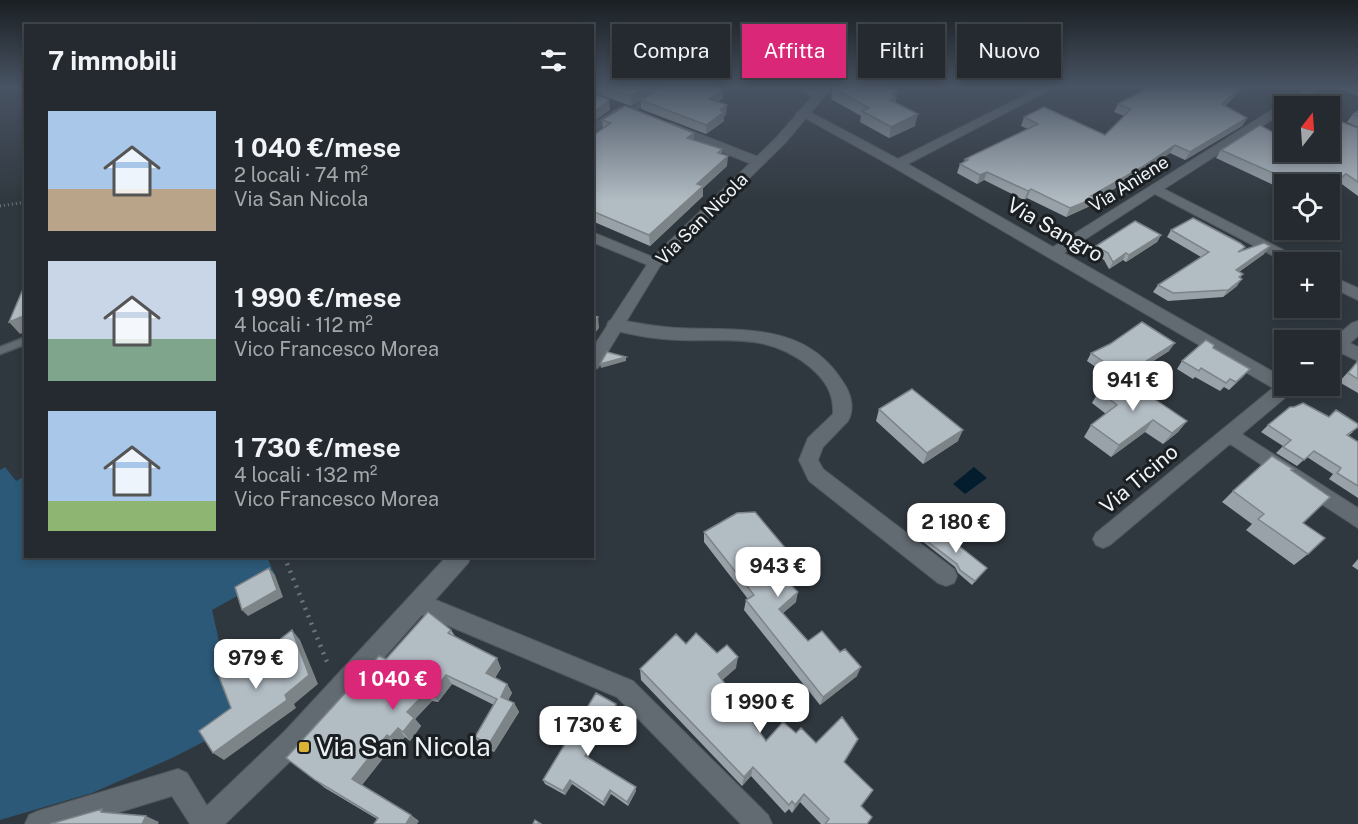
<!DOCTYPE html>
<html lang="it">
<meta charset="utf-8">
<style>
:root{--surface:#242a2f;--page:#30363b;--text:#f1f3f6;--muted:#a3a7aa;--line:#41464b;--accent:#db2777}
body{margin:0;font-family:"Public Sans",sans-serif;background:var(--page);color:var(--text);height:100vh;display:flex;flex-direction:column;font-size:22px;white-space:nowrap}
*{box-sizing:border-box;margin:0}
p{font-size:20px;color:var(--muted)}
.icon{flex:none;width:33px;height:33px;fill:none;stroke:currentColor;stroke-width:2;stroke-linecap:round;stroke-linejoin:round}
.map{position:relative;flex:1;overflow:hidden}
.panel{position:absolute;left:24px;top:24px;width:570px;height:534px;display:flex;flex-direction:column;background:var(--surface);border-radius:0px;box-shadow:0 3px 9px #0003,0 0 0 2px var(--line)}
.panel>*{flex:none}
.guide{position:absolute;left:612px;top:24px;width:570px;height:54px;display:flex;gap:12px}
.needle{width:39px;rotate:17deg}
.buttons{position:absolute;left:1274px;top:96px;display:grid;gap:12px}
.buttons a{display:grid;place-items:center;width:66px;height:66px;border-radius:0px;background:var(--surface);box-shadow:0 3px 9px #0003,0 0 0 2px var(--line);font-size:30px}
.price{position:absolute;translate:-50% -51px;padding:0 14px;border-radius:12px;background:#fff;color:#222;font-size:20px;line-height:39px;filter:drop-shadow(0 2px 3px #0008)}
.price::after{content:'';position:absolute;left:50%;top:36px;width:18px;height:14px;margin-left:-9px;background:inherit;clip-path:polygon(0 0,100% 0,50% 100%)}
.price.active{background:var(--accent);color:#fff}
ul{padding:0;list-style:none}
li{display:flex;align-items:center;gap:18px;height:150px;padding:0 24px}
li span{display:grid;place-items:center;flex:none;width:168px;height:120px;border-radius:0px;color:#555}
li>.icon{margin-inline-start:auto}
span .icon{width:72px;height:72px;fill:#fffc;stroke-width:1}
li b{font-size:26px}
h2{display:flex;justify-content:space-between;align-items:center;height:72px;padding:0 24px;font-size:26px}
.pill{padding:0 21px;border-radius:0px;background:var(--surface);box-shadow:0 3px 9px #0003,0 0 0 2px var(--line);font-size:21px;line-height:54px}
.pill.active{background:var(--accent);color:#fff}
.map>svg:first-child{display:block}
</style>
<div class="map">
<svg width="1358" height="824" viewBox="0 0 1358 824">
<rect width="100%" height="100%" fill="#30383f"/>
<path fill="#2c5977" d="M5 467 16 481 25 476 26 556 267 557 275 575 212 610 227 677 238 706 211 738 172 758 92 793 0 820V470Z"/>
<path fill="#041d2e" d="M974 467 987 478 965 494 953 484Z"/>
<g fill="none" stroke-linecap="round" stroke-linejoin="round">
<g stroke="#50575c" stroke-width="3">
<path id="lane" d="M651 95 656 96 633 112H629V110Z
M26 337V344L0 354V347Z"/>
</g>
<g stroke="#50575c" stroke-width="2">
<path id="street" d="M794 86H808L824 96 818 100Z
M1043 86H1057L908 164 1053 247 1310 86H1324L1293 106H1284V112L1164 189 1301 259 1303 262H1285L1155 194 1064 253 1284 378V386H1295L1293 391 1242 434 1358 508V528L1230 444 1110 545 1103 548 1096 545 1093 539 1096 533 1273 388 893 167 796 113 802 109 806 110 898 159Z
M620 107 624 108V114L592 134V124Z
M1329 118 1358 129V137L1329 126Z
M671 123 764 159 766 162 759 166 754 165 667 130 665 127 667 124Z
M592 232 660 260 663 263 655 268 650 266 592 242Z
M1329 275 1358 288V300L1329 286Z
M615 319C636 323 657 327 678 328 740 331 805 321 843 382 851 393 855 409 848 421L823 447 818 460 823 469 954 569 957 576 954 583 946 586 938 583 809 481 799 460 808 438 833 414C834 393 825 380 810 367 767 332 728 342 678 340 655 339 631 335 609 329L607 325 609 321Z
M1358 321V336L1350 343 1358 347V361L1339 352 1329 357V342L1352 323Z
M419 593 633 681 768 815 772 824H741L617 697 411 610 408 603 411 596Z
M178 769 187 773 218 824H190L172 796 81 824H25L29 815 38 811Z"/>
</g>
<g stroke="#50575c" stroke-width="2">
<path id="secondary" d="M821 86H833L785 143 660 266 598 368 592 370V349L650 260 777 137Z
M447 556H471L468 563 303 749 225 824H193L197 815 285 731Z"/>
</g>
<path stroke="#6c7379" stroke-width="3" stroke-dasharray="1 3" stroke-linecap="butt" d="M0 206 26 202"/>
<path stroke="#6c7379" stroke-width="4.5" stroke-dasharray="2 6" stroke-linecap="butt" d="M284 556 329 667"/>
<use href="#lane" fill="#626b72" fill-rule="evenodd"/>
<use href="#street" fill="#626b72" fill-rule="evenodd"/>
<use href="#secondary" fill="#626b72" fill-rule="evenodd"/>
</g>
<path fill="#99a2a8" d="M592 86H714L723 98 717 102 726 115 724 116V121L706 134 641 109V100L644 98 631 106 592 92Z
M1151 86H1246L1225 106 1247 118 1242 126 1185 160 1170 153 1138 175 1093 201 1090 206 1066 217 1027 198 1024 200 984 180 977 184 957 173 960 164 964 162 965 159 1028 129 1021 126 1024 117 1105 135 1124 116 1114 112 1118 104Z
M1343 86H1358V96L1340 89Z
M833 88 898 91 895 103 915 126 889 138 860 122 861 116 831 99Z
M1358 111V127L1347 122 1353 114Z
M602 120 694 140 722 149 721 154 727 166 703 188V196L650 246 592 221V136L603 129Z
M1334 128H1358V196L1339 182 1329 184H1284V190L1216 158 1221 150 1276 134Z
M1171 230 1243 250 1264 254 1239 272 1243 274 1240 278 1237 286 1223 297 1168 301 1153 292 1158 285 1201 257 1167 237Z
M1161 235 1157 242 1126 262 1123 260 1109 269 1104 260 1093 253 1096 246Z
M1213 348 1250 369 1229 390 1224 387 1220 391 1195 377 1193 379 1177 369 1182 361Z
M1169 351 1125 379 1187 421 1178 432 1163 444 1145 432 1111 457 1084 437 1091 425 1106 414 1092 403 1099 391 1108 384 1097 376 1100 370 1087 361 1091 353Z
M1358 361V393L1339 382Z
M1294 407 1353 432 1348 436 1358 442V498L1329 479 1333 474 1307 457 1297 466 1276 453 1283 446 1261 432 1268 425Z
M879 409 958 441 923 464 876 421Z
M1291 470 1303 523 1308 554 1294 565 1246 530 1252 524 1222 502 1233 491Z
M704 532 784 560 773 567 796 602 783 613 808 641 857 676 820 705 744 610 746 600 748 599 704 542Z
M923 538 987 568 972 585 958 573 955 567 922 541Z
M1358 559V570L1352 566Z
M451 630 455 636 501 668 495 678 507 684 512 693 508 700 514 703 519 712 494 752 480 745 475 737 494 705 452 684 438 702 432 701 415 719 421 726 410 741 405 737 397 746 395 743 362 785 419 821 377 819 325 788 315 780 386 659Z
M686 644 717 653 736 668 722 680 766 741 796 733 816 743 844 763 867 824H821L800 802 792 813 789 809 785 813 751 776 742 786 641 680 640 669Z
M616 704 617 709 588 757 636 787V791L628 806 611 794 604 806 572 784 565 795 545 784 543 780Z"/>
<path fill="#7d8488" d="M649 86H664L631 106V96Z
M1242 86H1246L1218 112 1222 104Z
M723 89V98L709 108V99Z
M898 91 894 108 888 111 891 94Z
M609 100 610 110 592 123V113Z
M727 105 726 115 724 116V121L706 134V125L720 110Z
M918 114 915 126 889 138 891 127Z
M1247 118 1242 126 1185 160 1190 152Z
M694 133V143L687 138Z
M1175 145 1170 153 1138 175 1093 201 1090 206 1066 217 1070 208Z
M728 156 727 166 703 188V196L650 246 649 235 697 184Z
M987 172 984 180 977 184 980 175Z
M1346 174 1339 182 1329 190V186Z
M1031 189 1027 198 1024 200 1028 191Z
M1161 235 1157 242 1126 262 1129 255Z
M1270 246 1264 254 1231 277 1236 270Z
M1126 253 1123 260 1109 269 1113 262Z
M1242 279 1237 286 1223 297 1228 290Z
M26 315V331L20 334 9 322Z
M598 317 599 328 592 337V324Z
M1175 343 1169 351 1112 387 1117 379Z
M626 357V361L601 368 600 364Z
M1250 369 1243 377 1229 390 1236 382Z
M593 402 594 410 592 413V403Z
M1153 420 1145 432 1111 457 1119 445Z
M1187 421 1178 432 1163 444 1172 433Z
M963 430 958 441 923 464 927 453Z
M787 550 784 560 766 572 768 562Z
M269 568 275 575 283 597 248 616 242 610Z
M798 592 796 602 776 618 779 609Z
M292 630 300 640 318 684 294 704 296 708 224 760 213 753 285 695Z
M738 657 736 668 717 685 718 674Z
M232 658 242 667 247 682 237 673Z
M497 658 501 668 491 683 486 673Z
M861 667 857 676 820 705 823 697Z
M446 675 452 684 438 702 432 693Z
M507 684 512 693 505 706 501 697Z
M426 692 432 701 415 719 421 726 410 741 403 732 407 712Z
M514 703 519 712 494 752 489 744Z
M616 704 617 709 586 760 585 756Z
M398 728 405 737 397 746 390 737Z
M387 735 395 743 361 786 352 779Z
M753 767 751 776 742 786 744 777Z
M570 780 572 784 565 795 563 791Z
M636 787V791L628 806 627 802Z
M610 790 611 794 604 806 603 802Z
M804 794 800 802 792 813 795 805Z
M411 815 419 821 417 824H406Z
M146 816 159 822 158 824H142Z"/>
<path fill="#b2bcc3" stroke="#7d8488" stroke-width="1.5" d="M600 86H649L631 96Z
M663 86H714L723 89 709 99 727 105 720 110 724 112 706 125 641 100Z
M834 86H888L898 91 891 94 896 97 890 100 918 114 891 127 862 111 869 108 833 88Z
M1151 86H1242L1222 104 1247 118 1190 152 1175 145 1142 167 1091 196 1095 198 1070 208 1031 189 1028 191 987 172 980 175 960 164 968 160 965 159 1038 124 1024 117 1044 107 1105 135 1131 109 1118 104Z
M592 93 609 100 592 113Z
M625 106 694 133 687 138 722 149 718 153 728 156 697 184 703 186 649 235 592 211V136L611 123 602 120Z
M1358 111V116L1353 114Z
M1342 122 1358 128V182L1346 174 1329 186V184H1298L1221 150 1260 125 1276 134 1284 129V152H1329V126L1334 128Z
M1193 218 1240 243 1245 247 1238 252 1264 243 1270 246 1236 270 1243 274 1239 277 1242 279 1228 290 1173 293 1158 285 1209 252 1171 230Z
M1135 221 1161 235 1129 255 1126 253 1113 262 1108 253 1096 246Z
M26 282V315L9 322Z
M592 315 598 317 592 324Z
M1142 322 1175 343 1121 377 1119 375 1116 378 1101 368 1107 364 1091 353 1110 344Z
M1206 340 1214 345 1213 348 1250 369 1236 382 1230 379 1226 383 1201 368 1199 371 1182 361Z
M607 352 626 357 600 364Z
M1358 361V379L1348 373Z
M1119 375 1187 421 1172 433 1153 420 1119 445 1091 425 1117 405 1099 391Z
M912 389 963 430 927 453 879 409Z
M1303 403 1329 417 1336 410 1358 424V427L1347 435 1358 442V486L1337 473 1341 468 1314 451 1304 460 1283 447 1291 440 1268 425 1290 407H1294Z
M1272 456 1293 469 1291 470 1330 497 1303 523 1325 538 1308 554 1258 519 1264 514 1233 491Z
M755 512 787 550 768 562 798 592 779 609 808 641 822 631 840 652 845 649 861 667 823 697 746 600 754 595 704 532 737 513Z
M935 527 987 568 975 581 960 570 957 564 923 538Z
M269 568 277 590 242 610 235 587Z
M428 612 451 630 448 633 497 658 486 673 507 684 501 697 514 703 489 744 475 737 497 699 446 675 432 693 426 692 407 712 414 718 403 732 398 728 390 737 387 735 352 779 411 815 406 824H374L378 818 315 780 286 758 379 656 386 659Z
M292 630 309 675 285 695 287 700 213 753 199 731 231 708 216 669 232 658 237 673Z
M696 633 717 653 727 645 738 657 718 674 766 741 783 722 796 733 801 728 816 743 842 717 858 739 844 762 873 790 861 806 872 817 867 824H825L829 819 804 794 795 805 792 801 789 805 753 767 744 777 640 669 676 634 686 644Z
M596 693 616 704 585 756 636 787 627 802 610 790 603 802 570 780 563 791 543 780Z
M102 809 101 812 146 816 142 824H50Z
M535 820 541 824H533Z"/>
<linearGradient id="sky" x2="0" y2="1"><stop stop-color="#1a1f23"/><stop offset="0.43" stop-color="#485363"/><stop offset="1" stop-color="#485363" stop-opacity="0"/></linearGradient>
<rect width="1358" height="201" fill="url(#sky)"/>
<rect fill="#dbb233" stroke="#1b1f22" stroke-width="2" x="298" y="741" width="12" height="12" rx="3"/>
<g text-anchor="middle" stroke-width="6" stroke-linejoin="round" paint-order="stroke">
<g font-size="18" fill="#eef4f8" stroke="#1b1f22">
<text transform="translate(1129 184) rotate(-32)" y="6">Via Aniene</text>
<text transform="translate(702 219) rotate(-45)" y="6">Via San Nicola</text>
</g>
<g font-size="21" fill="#eef4f8" stroke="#1b1f22">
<text transform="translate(1055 230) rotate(30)" y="7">Via Sangro</text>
<text transform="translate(1139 479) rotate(-40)" y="7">Via Ticino</text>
</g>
<g font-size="26" fill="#eef4f8" stroke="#1b1f22" text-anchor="start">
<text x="316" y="756">Via San Nicola</text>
</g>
</g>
</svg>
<div class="buttons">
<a><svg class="needle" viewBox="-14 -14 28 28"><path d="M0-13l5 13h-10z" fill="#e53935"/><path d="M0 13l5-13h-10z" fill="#a3a7aa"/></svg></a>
<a><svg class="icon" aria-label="locate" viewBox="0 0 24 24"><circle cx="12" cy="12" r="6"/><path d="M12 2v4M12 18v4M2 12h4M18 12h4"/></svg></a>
<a>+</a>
<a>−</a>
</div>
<b class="price" style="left:1133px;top:412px">941 €</b>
<b class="price" style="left:956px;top:554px">2 180 €</b>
<b class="price" style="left:778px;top:598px">943 €</b>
<b class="price" style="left:256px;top:690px">979 €</b>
<b class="price active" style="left:393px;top:711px">1 040 €</b>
<b class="price" style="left:760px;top:734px">1 990 €</b>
<b class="price" style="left:588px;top:757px">1 730 €</b>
<div class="guide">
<a class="pill">Compra</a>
<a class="pill active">Affitta</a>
<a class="pill">Filtri</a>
<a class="pill">Nuovo</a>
</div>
<section class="panel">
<h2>7 immobili<svg class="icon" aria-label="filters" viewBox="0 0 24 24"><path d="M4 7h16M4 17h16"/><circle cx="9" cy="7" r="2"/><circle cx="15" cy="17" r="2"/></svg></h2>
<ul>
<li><span style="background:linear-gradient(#a9c7e8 65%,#b9a48a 0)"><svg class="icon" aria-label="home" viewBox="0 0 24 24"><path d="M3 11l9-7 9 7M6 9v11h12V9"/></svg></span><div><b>1 040 €/mese</b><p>2 locali · 74 m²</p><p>Via San Nicola</p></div></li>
<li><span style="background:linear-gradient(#c9d6e8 65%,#7fa58c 0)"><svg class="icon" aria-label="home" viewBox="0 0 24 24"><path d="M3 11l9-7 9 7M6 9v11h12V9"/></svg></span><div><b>1 990 €/mese</b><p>4 locali · 112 m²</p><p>Vico Francesco Morea</p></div></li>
<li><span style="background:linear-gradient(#a9c7e8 75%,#8fb573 0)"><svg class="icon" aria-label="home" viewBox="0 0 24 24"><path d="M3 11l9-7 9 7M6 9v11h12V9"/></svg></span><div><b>1 730 €/mese</b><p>4 locali · 132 m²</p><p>Vico Francesco Morea</p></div></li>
</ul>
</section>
</div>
